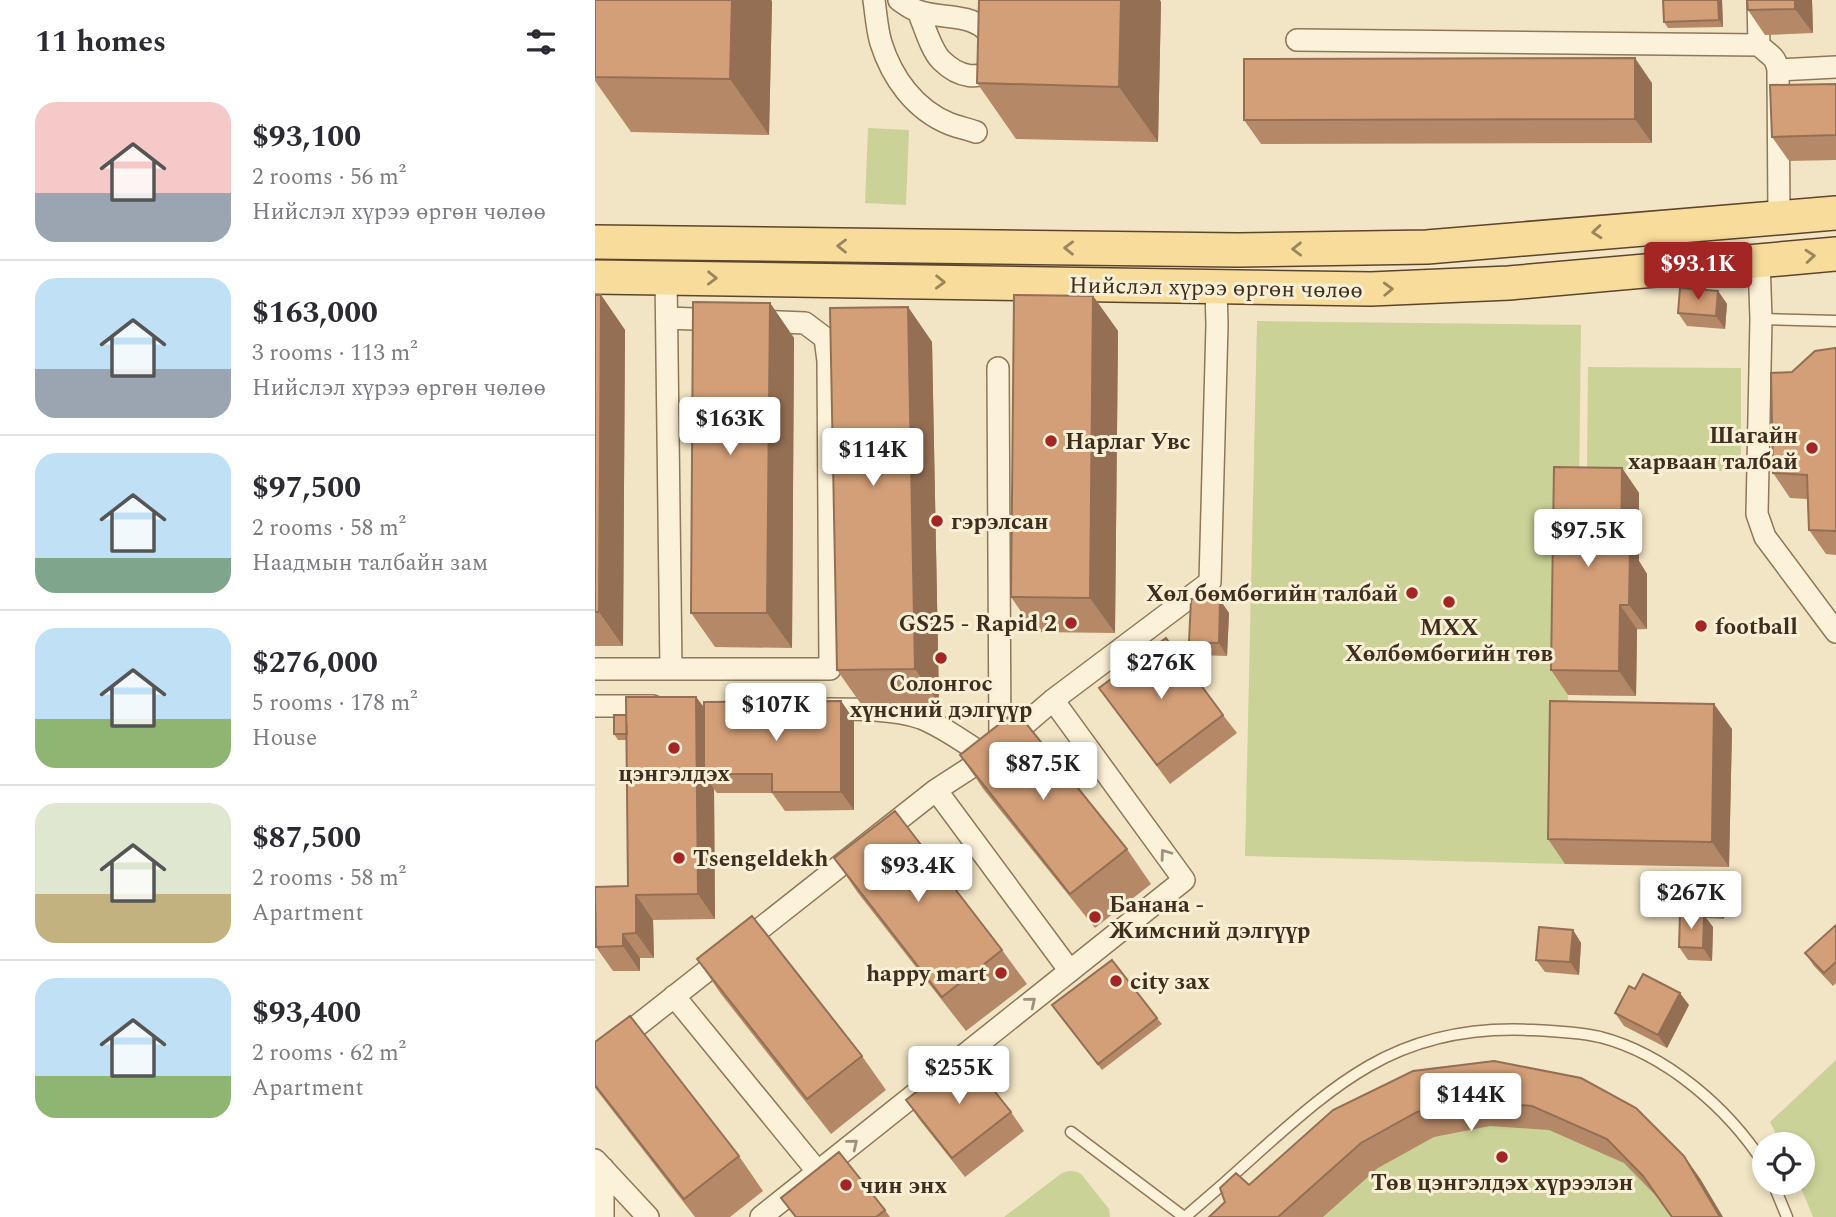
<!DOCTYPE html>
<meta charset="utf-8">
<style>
:root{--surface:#fff;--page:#f7f7f7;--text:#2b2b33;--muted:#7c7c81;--line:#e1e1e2;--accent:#a32524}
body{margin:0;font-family:Spectral,serif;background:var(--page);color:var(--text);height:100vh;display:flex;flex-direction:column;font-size:26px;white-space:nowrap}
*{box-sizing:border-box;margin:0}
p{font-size:23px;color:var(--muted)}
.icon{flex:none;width:38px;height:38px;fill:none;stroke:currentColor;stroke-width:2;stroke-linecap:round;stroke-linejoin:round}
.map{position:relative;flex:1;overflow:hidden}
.side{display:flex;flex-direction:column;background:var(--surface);width:595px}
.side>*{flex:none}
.controls{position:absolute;left:1157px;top:1132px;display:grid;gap:14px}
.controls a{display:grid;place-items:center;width:63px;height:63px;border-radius:50%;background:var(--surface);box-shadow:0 4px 10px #0003;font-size:35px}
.price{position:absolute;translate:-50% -60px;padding:0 16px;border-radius:7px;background:#fff;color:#222;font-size:23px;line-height:46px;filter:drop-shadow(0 2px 4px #0008)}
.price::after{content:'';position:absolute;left:50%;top:42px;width:21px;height:16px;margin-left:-10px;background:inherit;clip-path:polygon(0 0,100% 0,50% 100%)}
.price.on{background:var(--accent);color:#fff}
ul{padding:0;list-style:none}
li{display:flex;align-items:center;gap:21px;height:175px;padding:0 35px}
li+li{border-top:2px solid var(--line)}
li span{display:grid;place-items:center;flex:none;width:196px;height:140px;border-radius:21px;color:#555}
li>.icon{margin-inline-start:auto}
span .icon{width:84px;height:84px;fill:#fffc;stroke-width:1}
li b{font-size:30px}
h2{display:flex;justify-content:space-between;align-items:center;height:84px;padding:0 35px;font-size:30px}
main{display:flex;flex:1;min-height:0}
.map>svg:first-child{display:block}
</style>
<main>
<section class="side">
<h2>11 homes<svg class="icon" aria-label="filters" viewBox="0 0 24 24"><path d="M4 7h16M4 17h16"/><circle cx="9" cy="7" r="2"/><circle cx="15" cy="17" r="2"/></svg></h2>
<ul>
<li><span style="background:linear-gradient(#f6c9c9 65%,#9aa5b1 0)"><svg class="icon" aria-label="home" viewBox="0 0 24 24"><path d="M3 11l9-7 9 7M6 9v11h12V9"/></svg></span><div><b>$93,100</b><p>2 rooms · 56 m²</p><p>Нийслэл хүрээ өргөн чөлөө</p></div></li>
<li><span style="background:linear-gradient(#bfe0f5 65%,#9aa5b1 0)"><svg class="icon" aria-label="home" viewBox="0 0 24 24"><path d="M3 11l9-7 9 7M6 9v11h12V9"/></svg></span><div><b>$163,000</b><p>3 rooms · 113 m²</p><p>Нийслэл хүрээ өргөн чөлөө</p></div></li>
<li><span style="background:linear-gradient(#bfe0f5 75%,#7fa58c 0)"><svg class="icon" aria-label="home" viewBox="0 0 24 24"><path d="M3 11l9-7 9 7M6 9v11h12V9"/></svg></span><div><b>$97,500</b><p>2 rooms · 58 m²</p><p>Наадмын талбайн зам</p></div></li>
<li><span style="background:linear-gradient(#bfe0f5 65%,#8fb573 0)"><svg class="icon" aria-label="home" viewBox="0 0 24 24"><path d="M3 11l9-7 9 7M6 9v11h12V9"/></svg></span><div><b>$276,000</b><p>5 rooms · 178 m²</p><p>House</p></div></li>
<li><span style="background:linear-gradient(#dfe7d0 65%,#c2b280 0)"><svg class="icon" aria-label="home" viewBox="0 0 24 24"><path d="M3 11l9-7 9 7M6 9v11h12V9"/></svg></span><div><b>$87,500</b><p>2 rooms · 58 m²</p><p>Apartment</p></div></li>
<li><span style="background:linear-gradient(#bfe0f5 70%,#8fb573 0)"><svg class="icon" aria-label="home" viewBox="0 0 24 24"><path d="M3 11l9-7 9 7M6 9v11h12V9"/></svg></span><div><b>$93,400</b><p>2 rooms · 62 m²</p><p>Apartment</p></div></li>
</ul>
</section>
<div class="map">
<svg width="1241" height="1217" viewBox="0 0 1241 1217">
<rect width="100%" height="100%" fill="#f2e5c5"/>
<path fill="#cad297" d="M273 128 314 130 311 205 270 203Z
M662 321 986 325 984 491 1044 493 1043 573 1052 574V629L1042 630 1041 696 973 695 970 864 650 856Z
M993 367 1146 368V471L992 470Z
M1241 1060V1217H1218L1204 1183H1208V1144H1186L1175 1122Z
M835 1095 1058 1132 1106 1180 1128 1217H644Z
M474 1171 483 1172 487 1175 514 1209 515 1217H409L467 1173Z"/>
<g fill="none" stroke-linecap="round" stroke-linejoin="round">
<g stroke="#8f7759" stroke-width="13">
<path id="lane" d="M1166 319 1241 321
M476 1132 589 1217
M1178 1183 1192 1217
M590 1217C616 1195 641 1173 666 1150 700 1120 734 1089 774 1066 824 1037 879 1027 937 1030 960 1031 983 1032 1005 1037 1071 1054 1133 1108 1169 1164"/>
</g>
<g stroke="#8f7759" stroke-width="24">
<path id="street" d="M279 0C281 14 282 30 286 43 297 78 320 110 355 124 363 127 372 129 381 132
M304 0C310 4 316 9 323 11 345 19 371 13 390 29 425 57 385 99 346 60 336 50 329 25 323 11
M1163 0 1164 45C1174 56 1180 54 1183 70L1184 218
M702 40 1164 45
M1183 70 1241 67
M1164 260 1166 319 1162 514 1170 537 1241 632
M71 277 76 669
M72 318 126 320
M403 368 405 745
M0 669H235L233 361 230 338 210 323 162 321
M0 706H58
M223 709C253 709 298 708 326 718 349 727 370 743 392 757
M341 790 475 971
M79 996 223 1172
M0 1059 341 790 392 757 458 700 615 582 622 325 621 287
M0 1160 53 1217
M8 1168V1217
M166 1217 589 880 458 700"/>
</g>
<g stroke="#5d442d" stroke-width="36">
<path id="primary" d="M0 242 643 250 832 247 1241 213
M0 277 776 289 914 283 1241 254"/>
</g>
<use href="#lane" stroke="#fcf2d9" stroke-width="10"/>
<use href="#street" stroke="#fcf2d9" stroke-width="21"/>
<use href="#primary" stroke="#f7dc9b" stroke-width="33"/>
</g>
<path fill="#b58967" d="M0 0 177 1 174 135 36 132 0 81Z
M1068 0H1127L1128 27 1073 28 1069 22Z
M1152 0H1217L1218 33 1170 35 1153 10Z
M566 2 563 142 421 139 382 83Z
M1057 83V143L666 144 649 120Z
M1241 84V160L1194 161 1177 137Z
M1123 291 1132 304 1130 329 1092 326 1083 313Z
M0 295H6L30 330 28 646H0Z
M498 296 523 331 520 633 440 632 416 597Z
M175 303 199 338 197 648 120 647 96 613Z
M313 307 337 342 344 703 266 704 242 670Z
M1241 348V555L1231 554 1214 530 1212 499 1195 498 1178 473 1197 372Z
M1027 468 1044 493V561L1052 574V629H1042L1041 696 973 695 956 670Z
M625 600 634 613 632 656 603 655 594 642Z
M504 688 628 715 642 733 575 784Z
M101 697 109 707 246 701 259 720V810L190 811 177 793H122L119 789 120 919 58 920 59 958H45V971H18L1 947 33 886 32 740H23L19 734 31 715Z
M1137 729 1134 867 970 864 953 839Z
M365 755 532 849 556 884 500 928 389 790Z
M239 858 407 950 432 984 371 1031 263 893Z
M1122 874 1131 887 1129 919 1111 918 1118 927 1117 961 1093 960 1084 947 1085 917H1080L1071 904Z
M1241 925V983L1238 986 1219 966 1210 953Z
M978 930 986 943 984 975 950 972 941 960Z
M102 959 267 1056 291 1090 236 1134 126 994Z
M1040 989 1094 1005 1072 1048 1029 1026 1020 1013Z
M462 1012 562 1018 567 1024 507 1070Z
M0 1042 144 1156 168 1191 135 1217H100L0 1088Z
M899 1061 1089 1156 1106 1180 1065 1200 1029 1163 954 1130 895 1126 839 1137 783 1168 728 1217H614L654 1185Z
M311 1100 416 1112 429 1131 370 1177 324 1119Z
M186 1198 290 1210 295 1217H200Z"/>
<path fill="#946f54" d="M137 0H176L177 1 174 135 135 79Z
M526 0H565L566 2 563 142 524 87Z
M1123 0H1127L1128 27 1124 20Z
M1200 0H1217L1218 33 1200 9Z
M1040 58 1057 83V143L1040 119Z
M1123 291 1132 304 1130 329 1121 316Z
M6 295 30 330 28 646 4 612Z
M498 296 523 331 520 633 495 598Z
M175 303 199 338 197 648 172 613Z
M313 307 337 342 344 703 320 669Z
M1027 468 1044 493V561L1052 574V629L1034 605 1026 549Z
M625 600 634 613 632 656 624 643Z
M1025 605 1042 629 1041 696 1024 671Z
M101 697 118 721 109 774 119 789 120 919 103 894Z
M246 701 259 720V810L246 792Z
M1119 704 1137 729 1134 867 1117 842Z
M1122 874 1131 887 1129 919 1120 906Z
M41 895 58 920 59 958 41 933Z
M1109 915 1118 927 1117 961 1108 948Z
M978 930 986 943 984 975 975 962Z
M28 934 45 958V971L28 946Z
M1085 993 1094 1005 1072 1048 1063 1035Z
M1089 1156 1106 1180 1128 1217H1125Z"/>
<path fill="#d39f78" stroke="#946f54" stroke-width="2" d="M0 0H137L135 79 0 77Z
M384 0H526L524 87 382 83Z
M1068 0H1123L1124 20 1069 22Z
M1152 0H1200V9L1153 10Z
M1040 58V119L649 120V59Z
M1241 84V135L1177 137 1175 85Z
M1085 288 1123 291 1121 316 1083 313Z
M0 295H6L4 612H0Z
M419 295 498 296 495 598 416 597Z
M98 302 175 303 172 613H96Z
M313 307 320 669 242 670 235 308Z
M1240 348H1241V531L1214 530 1212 475 1178 473 1176 373 1197 372 1220 351Z
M959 467 1027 468 1026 549H1035L1034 605H1025L1024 671 956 670Z
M596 599 625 600 624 643 594 642Z
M571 638 628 715 562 765 504 688Z
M31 697H101L103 894 41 895V933L28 934V946L1 947 0 887 33 886Z
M246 701V792H177V774H109V702Z
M955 701 1119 704 1117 842 953 839Z
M421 711 532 849 475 894 365 755Z
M19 715H31L32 734H19Z
M300 811 407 950 347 997 239 858Z
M1072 873 1122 874 1120 906 1071 904Z
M1085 914 1109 915 1108 948 1084 947Z
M157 916 267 1056 212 1099 102 959Z
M1241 925V962L1229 973 1210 953Z
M944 927 978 930 975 962 941 960Z
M517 960 562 1018 503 1064 457 1005Z
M1048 974 1085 993 1063 1035 1020 1013 1034 986 1040 989Z
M35 1016 144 1156 89 1199 0 1085V1042Z
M370 1054 416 1112 357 1158 311 1100Z
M899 1061 986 1078 1041 1108 1089 1156 1125 1217H1077L1048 1176 1012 1139 937 1106 878 1101 822 1112 766 1143 683 1217H614L630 1202 625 1188 641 1173 654 1185 738 1110 818 1071Z
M244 1152 290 1210 281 1217H201L186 1198Z"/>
<defs><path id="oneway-chevron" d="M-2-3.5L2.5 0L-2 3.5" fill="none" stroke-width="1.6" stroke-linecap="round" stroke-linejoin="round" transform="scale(1.75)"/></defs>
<g stroke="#9a855c">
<use href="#oneway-chevron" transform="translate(1002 232) rotate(175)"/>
<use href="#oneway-chevron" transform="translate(247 246) rotate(-179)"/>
<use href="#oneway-chevron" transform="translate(474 248) rotate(-179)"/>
<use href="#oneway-chevron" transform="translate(702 249) rotate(179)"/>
<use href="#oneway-chevron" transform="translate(1215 256) rotate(-5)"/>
<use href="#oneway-chevron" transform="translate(117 278) rotate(1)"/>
<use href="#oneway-chevron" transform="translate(345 282) rotate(1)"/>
<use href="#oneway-chevron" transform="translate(793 289) rotate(-2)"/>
</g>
<g stroke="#9d907c">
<use href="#oneway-chevron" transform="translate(570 854) rotate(-126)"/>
<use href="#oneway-chevron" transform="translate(436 1002) rotate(-39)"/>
<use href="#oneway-chevron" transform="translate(258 1144) rotate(-39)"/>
</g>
<g fill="#a32524" stroke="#f9efd5" stroke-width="2.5">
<circle cx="456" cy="441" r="7"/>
<circle cx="1217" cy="448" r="7"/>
<circle cx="342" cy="521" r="7"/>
<circle cx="817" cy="593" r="7"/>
<circle cx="854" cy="602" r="7"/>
<circle cx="476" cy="623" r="7"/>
<circle cx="1106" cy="626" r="7"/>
<circle cx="346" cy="658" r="7"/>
<circle cx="79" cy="748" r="7"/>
<circle cx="84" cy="858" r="7"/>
<circle cx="500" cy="917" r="7"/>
<circle cx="406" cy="973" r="7"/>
<circle cx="521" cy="981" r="7"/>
<circle cx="907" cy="1157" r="7"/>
<circle cx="251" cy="1185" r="7"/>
</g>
<g text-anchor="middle" stroke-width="6" stroke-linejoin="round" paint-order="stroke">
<g font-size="23" fill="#3e2e1e" stroke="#f9efd5">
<text transform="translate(621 287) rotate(1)" y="8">Нийслэл хүрээ өргөн чөлөө</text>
</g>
<g font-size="23" font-weight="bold" fill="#3e2e1e" stroke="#f9efd5" text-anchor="start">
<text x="1203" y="443" text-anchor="end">Шагайн<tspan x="1203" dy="26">харваан талбай</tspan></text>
<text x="470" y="449">Нарлаг Увс</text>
<text x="356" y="529">гэрэлсан</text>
<text x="803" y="601" text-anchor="end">Хөл бөмбөгийн талбай</text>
<text x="462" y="631" text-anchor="end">GS25 - Rapid 2</text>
<text x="1120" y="634">football</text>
<text x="854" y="635" text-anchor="middle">МХХ<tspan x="854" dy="26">Хөлбөмбөгийн төв</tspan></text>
<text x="346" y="691" text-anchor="middle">Солонгос<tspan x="346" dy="26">хүнсний дэлгүүр</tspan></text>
<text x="79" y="781" text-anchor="middle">цэнгэлдэх</text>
<text x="98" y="866">Tsengeldekh</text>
<text x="514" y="912">Банана -<tspan x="514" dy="26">Жимсний дэлгүүр</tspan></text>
<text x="392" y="981" text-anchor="end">happy mart</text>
<text x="535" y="989">city зах</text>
<text x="907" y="1190" text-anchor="middle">Төв цэнгэлдэх хүрээлэн</text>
<text x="265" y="1193">чин энх</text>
</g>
</g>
</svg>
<div class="controls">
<a><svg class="icon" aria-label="locate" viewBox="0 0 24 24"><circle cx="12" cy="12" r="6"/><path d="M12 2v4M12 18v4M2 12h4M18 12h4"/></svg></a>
</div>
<b class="price on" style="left:1103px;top:302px">$93.1K</b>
<b class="price" style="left:135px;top:457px">$163K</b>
<b class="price" style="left:278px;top:488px">$114K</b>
<b class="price" style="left:993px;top:569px">$97.5K</b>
<b class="price" style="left:566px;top:701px">$276K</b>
<b class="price" style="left:181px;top:743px">$107K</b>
<b class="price" style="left:448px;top:802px">$87.5K</b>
<b class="price" style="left:323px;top:904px">$93.4K</b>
<b class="price" style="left:1096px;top:931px">$267K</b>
<b class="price" style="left:364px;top:1106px">$255K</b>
<b class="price" style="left:876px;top:1133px">$144K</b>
</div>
</main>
